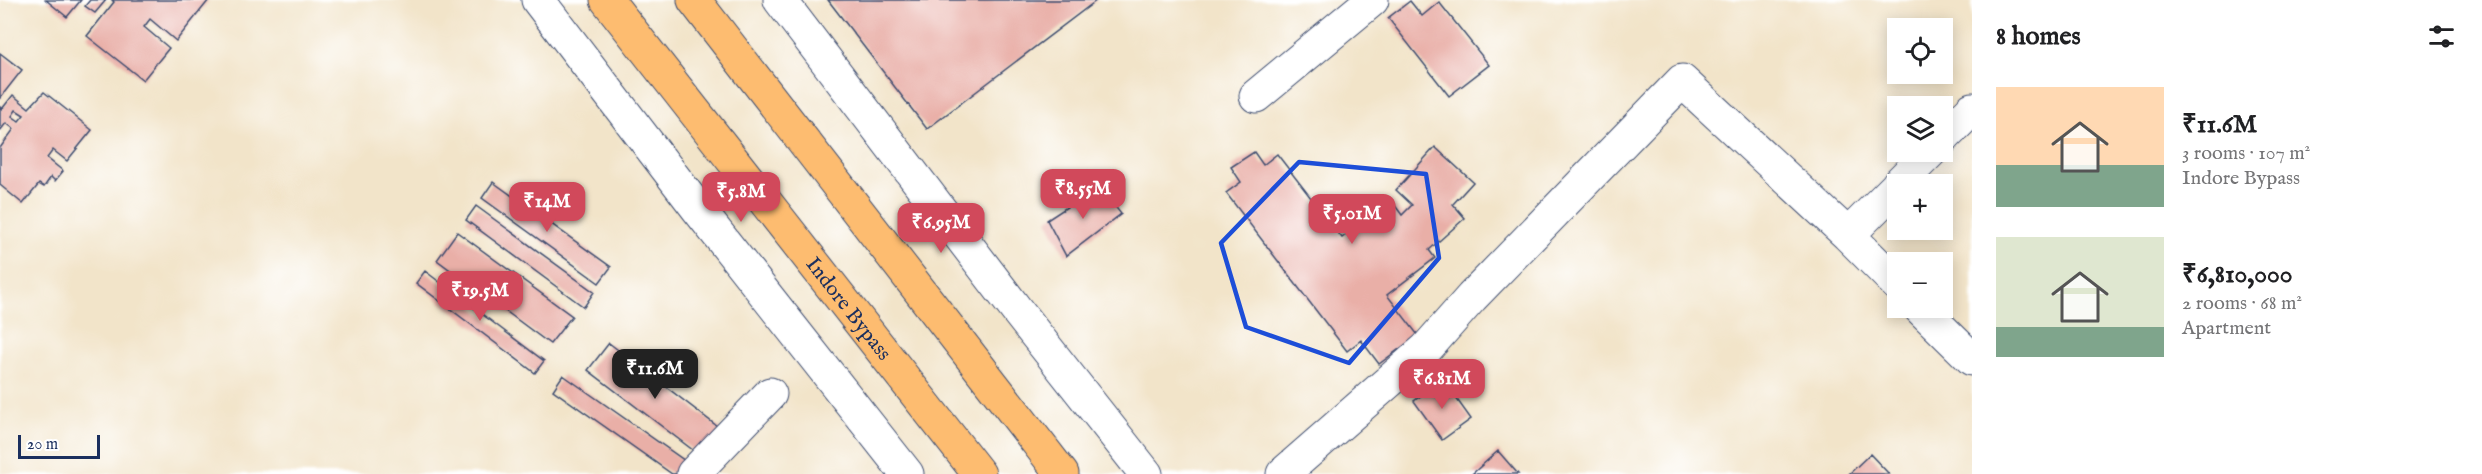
<!DOCTYPE html>
<meta charset="utf-8">
<style>
:root{--surface:#fff;--page:#f2f2f2;--text:#202124;--muted:#757577;--accent:#d1495b}
body{margin:0;font-family:"IM FELL English",serif;background:var(--page);color:var(--text);height:100vh;display:flex;flex-direction:column;font-size:22px;white-space:nowrap}
*{box-sizing:border-box;margin:0}
p{font-size:20px;color:var(--muted)}
.icon{flex:none;width:33px;height:33px;fill:none;stroke:currentColor;stroke-width:2;stroke-linecap:round;stroke-linejoin:round}
.map{position:relative;flex:1;overflow:hidden}
.panel{display:flex;flex-direction:column;background:var(--surface);width:510px}
.panel>*{flex:none}
.controls{position:absolute;left:1887px;top:18px;display:grid;gap:12px}
.controls a{display:grid;place-items:center;width:66px;height:66px;border-radius:0px;background:var(--surface);box-shadow:0 3px 15px #0003;font-size:30px}
.scale{position:absolute;left:18px;bottom:15px;width:82px;box-sizing:border-box;padding-left:6px;border:3px solid #1b2f5e;border-top:0;font-size:16px;line-height:21px;white-space:nowrap;color:#1b2f5e;-webkit-text-stroke:4px #fff;paint-order:stroke}
.price{position:absolute;translate:-50% -51px;padding:0 14px;border-radius:12px;background:var(--accent);color:#fff;font-size:20px;line-height:39px;filter:drop-shadow(0 2px 3px #0008)}
.price::after{content:'';position:absolute;left:50%;top:36px;width:18px;height:14px;margin-left:-9px;background:inherit;clip-path:polygon(0 0,100% 0,50% 100%)}
.price.on{background:#222;color:#fff}
ul{padding:0;list-style:none}
li{display:flex;align-items:center;gap:18px;height:150px;padding:0 24px}
li span{display:grid;place-items:center;flex:none;width:168px;height:120px;border-radius:0px;color:#555}
li>.icon{margin-inline-start:auto}
span .icon{width:72px;height:72px;fill:#fffc;stroke-width:1}
li b{font-size:26px}
h2{display:flex;justify-content:space-between;align-items:center;height:72px;padding:0 24px;font-size:26px}
main{display:flex;flex:1;min-height:0}
.map>svg:first-child{display:block}
</style>
<main>
<div class="map">
<svg width="1972" height="474" viewBox="0 0 1972 474">
<rect width="100%" height="100%" fill="#fff"/>
<filter id="ink" filterUnits="userSpaceOnUse"><feTurbulence type="fractalNoise" baseFrequency=".0167" numOctaves="2"/><feDisplacementMap in="SourceGraphic" scale="12" xChannelSelector="R" yChannelSelector="G"/><feConvolveMatrix kernelMatrix="1 2 1 2 8 2 1 2 1" color-interpolation-filters="sRGB"/></filter>
<filter id="wash" filterUnits="userSpaceOnUse"><feTurbulence type="fractalNoise" baseFrequency=".008" numOctaves="4" result="noise"/><feDisplacementMap in="SourceGraphic" scale="24" xChannelSelector="R" yChannelSelector="G"/><feGaussianBlur stdDeviation="1.35" result="paint"/><feColorMatrix in="noise" values="0 0 0 0 0 0 0 0 0 0 0 0 0 0 0 0 0 1.4 0 .05"/><feComposite in="paint" operator="in"/></filter>
<g filter="url(#wash)">
<rect width="100%" height="100%" fill="#f2e4c9"/>
<g id="blocks">
<path fill="#e9afa7" fill-rule="evenodd" d="M46 0H81L67 17Z
M90 0H106L95 13 85 6Z
M112 0H209L176 41 150 19 144 27 169 48 143 80 87 36 114 2Z
M828 0H1097L927 129Z
M1410 1 1422 16 1439 2 1489 65 1449 96 1388 18Z
M0 53 22 70 0 98Z
M44 92 92 130 67 161 53 150 47 158 63 171 55 181 51 177 44 187 39 184 23 204 0 185V148L14 129 6 123 0 131V107L2 109 13 95 29 108ZM16 110 24 115 19 121 12 116Z
M1435 147 1473 182 1453 204 1465 218 1429 250 1435 258 1387 295 1418 335 1379 364 1361 340 1347 351 1226 193 1241 182 1231 167 1254 152 1263 165 1277 154 1342 238 1391 200 1402 215 1412 205 1396 190Z
M493 182 611 267 599 283 482 198Z
M1099 186 1121 214 1066 256 1047 220Z
M476 206 594 292 584 307 466 220Z
M457 232 572 316 550 344 437 260Z
M425 271 544 361 535 373 416 283Z
M609 343 722 430 702 457 588 370Z
M563 375 695 468 690 474H672L553 390Z
M1443 380 1471 419 1442 440 1414 401Z
M1498 451 1518 474H1472Z
M1870 454 1889 474H1849Z"/>
</g>
</g>
<g filter="url(#ink)">
<use href="#blocks" fill-opacity="0" stroke="#3b4a6e" stroke-width="1.5"/>
<g fill="none" stroke-linecap="round" stroke-linejoin="round">
<g stroke="#3b4a6e" stroke-width="35">
<path id="minor" d="M538 0 698 209 907 474
M780 0 1018 312 1146 474
M1256 96 1372 0
M1942 139 1972 109
M1898 184 1930 152
M1848 235 1898 185
M1920 308 1972 359
M693 474 770 394
M1283 474 1426 349 1472 297 1682 81 1848 235 1898 285"/>
</g>
<g stroke="#3b4a6e" stroke-width="35">
<g id="highway">
<path id="s1" d="M607 0 979 474"/>
<path d="M694 0 1062 474"/>
</g>
</g>
<use href="#minor" stroke="#fff" stroke-width="33"/>
<use href="#highway" stroke="#fdbc70" stroke-width="33"/>
</g>
</g>
<path fill="none" stroke="#1d4ed8" stroke-width="4.5" stroke-linejoin="round" d="M1299 162 1426 174 1439 258 1349 363 1246 327 1221 243Z"/>
<g text-anchor="middle" stroke-width="6" stroke-linejoin="round" paint-order="stroke">
<g font-size="21" fill="#1b2f5e" stroke="#fff">
<text dy="7" stroke="none"><textPath href="#s1" startOffset="392">Indore Bypass</textPath></text>
</g>
</g>
</svg>
<div class="controls">
<a><svg class="icon" aria-label="locate" viewBox="0 0 24 24"><circle cx="12" cy="12" r="6"/><path d="M12 2v4M12 18v4M2 12h4M18 12h4"/></svg></a>
<a><svg class="icon" aria-label="layers" viewBox="0 0 24 24"><path d="M12 4l9 5-9 5-9-5zM3 14l9 5 9-5"/></svg></a>
<a>+</a>
<a>−</a>
</div>
<div class="scale">20 m</div>
<b class="price" style="left:1083px;top:220px">₹8.55M</b>
<b class="price" style="left:741px;top:223px">₹5.8M</b>
<b class="price" style="left:547px;top:233px">₹14M</b>
<b class="price" style="left:1352px;top:245px">₹5.01M</b>
<b class="price" style="left:941px;top:254px">₹6.95M</b>
<b class="price" style="left:480px;top:322px">₹19.5M</b>
<b class="price on" style="left:655px;top:400px">₹11.6M</b>
<b class="price" style="left:1442px;top:410px">₹6.81M</b>
</div>
<section class="panel">
<h2>8 homes<svg class="icon" aria-label="filters" viewBox="0 0 24 24"><path d="M4 7h16M4 17h16"/><circle cx="9" cy="7" r="2"/><circle cx="15" cy="17" r="2"/></svg></h2>
<ul>
<li><span style="background:linear-gradient(#ffd9b3 65%,#7fa58c 0)"><svg class="icon" aria-label="home" viewBox="0 0 24 24"><path d="M3 11l9-7 9 7M6 9v11h12V9"/></svg></span><div><b>₹11.6M</b><p>3 rooms · 107 m²</p><p>Indore Bypass</p></div></li>
<li><span style="background:linear-gradient(#dfe7d0 75%,#7fa58c 0)"><svg class="icon" aria-label="home" viewBox="0 0 24 24"><path d="M3 11l9-7 9 7M6 9v11h12V9"/></svg></span><div><b>₹6,810,000</b><p>2 rooms · 68 m²</p><p>Apartment</p></div></li>
</ul>
</section>
</main>
